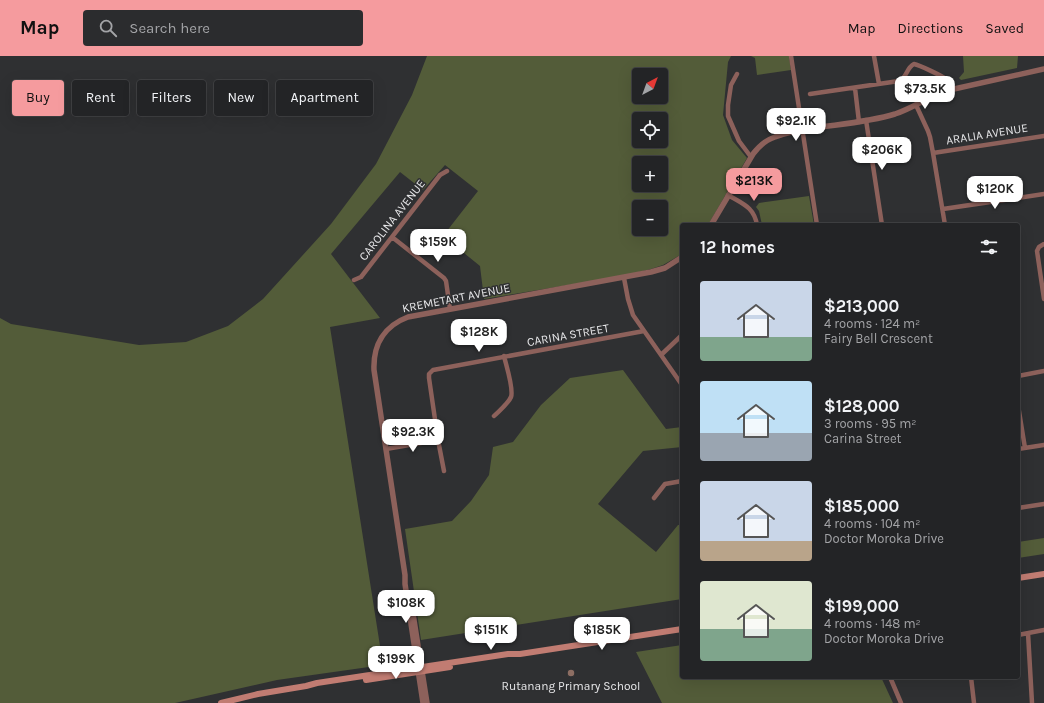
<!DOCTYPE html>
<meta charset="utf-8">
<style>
:root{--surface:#232426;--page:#2b2c2e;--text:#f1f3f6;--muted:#a3a4a7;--line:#404143;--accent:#f59b9e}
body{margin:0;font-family:Karla,sans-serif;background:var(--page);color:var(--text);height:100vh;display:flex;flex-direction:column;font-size:15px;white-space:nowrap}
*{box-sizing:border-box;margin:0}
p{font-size:13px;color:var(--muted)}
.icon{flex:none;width:22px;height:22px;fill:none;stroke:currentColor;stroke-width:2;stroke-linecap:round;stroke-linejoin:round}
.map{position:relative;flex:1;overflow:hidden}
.details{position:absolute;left:680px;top:167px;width:340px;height:456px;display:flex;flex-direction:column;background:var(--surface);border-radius:4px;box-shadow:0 4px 16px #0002,0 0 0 1px var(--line)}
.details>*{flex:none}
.top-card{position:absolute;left:12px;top:24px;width:380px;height:36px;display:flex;gap:8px}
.needle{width:26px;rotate:41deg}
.controls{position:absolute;left:632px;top:12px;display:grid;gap:8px}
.controls a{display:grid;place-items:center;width:36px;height:36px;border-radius:4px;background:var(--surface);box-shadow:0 4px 16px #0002,0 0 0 1px var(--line);font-size:20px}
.price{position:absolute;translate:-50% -34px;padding:0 9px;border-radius:8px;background:#fff;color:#222;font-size:13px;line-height:26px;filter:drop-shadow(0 1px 2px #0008)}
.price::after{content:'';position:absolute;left:50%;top:24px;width:12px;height:9px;margin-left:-6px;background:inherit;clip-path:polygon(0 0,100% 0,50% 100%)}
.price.current{background:var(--accent);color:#111}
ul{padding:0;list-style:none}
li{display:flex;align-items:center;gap:12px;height:100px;padding:0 20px}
li span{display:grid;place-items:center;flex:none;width:112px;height:80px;border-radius:4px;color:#555}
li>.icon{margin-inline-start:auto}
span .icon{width:48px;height:48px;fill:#fffc;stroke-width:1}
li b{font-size:17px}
h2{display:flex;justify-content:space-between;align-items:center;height:48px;padding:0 20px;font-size:17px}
.tag{padding:0 14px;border-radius:4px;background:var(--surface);box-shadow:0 4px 16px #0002,0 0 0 1px var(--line);font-size:14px;line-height:36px}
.tag.current{background:var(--accent);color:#111}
header{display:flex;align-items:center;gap:24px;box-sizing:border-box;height:56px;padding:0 20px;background:var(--accent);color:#111}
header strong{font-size:19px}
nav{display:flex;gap:22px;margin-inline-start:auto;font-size:14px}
.search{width:280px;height:36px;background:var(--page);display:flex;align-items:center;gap:10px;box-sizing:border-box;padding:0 14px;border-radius:4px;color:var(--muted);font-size:15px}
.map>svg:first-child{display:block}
</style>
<header>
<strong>Map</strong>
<div class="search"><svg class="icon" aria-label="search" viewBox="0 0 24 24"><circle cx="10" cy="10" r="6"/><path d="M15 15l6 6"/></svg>Search here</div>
<nav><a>Map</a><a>Directions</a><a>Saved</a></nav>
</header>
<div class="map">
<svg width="1044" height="647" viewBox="0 0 1044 647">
<rect width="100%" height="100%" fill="#2f3032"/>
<path fill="#535c39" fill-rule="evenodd" d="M427 0H731L728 6 723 59 732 84 747 102 708 169H682V198L663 209 651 213 623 220 484 243 480 210 443 180 478 135 445 109 423 134 400 116 331 198 380 262 330 271 383 609 277 624 175 647H0V262L11 268 139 289 186 286 228 270 263 243 331 168 376 108 412 39ZM639 19H661V41H639ZM639 63H661V85H639ZM639 107H661V129H639ZM639 151H661V173H639Z
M751 0H789L791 14 757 19 755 2Z
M963 0H1018L1017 12 961 24 959 22 964 16Z
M809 140 814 169H762L759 155 756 151 759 147Z
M623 314 666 373 682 371V391L643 395 598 448 656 496 678 469H682V543L421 584 405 473 452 465 471 445 489 419 493 391 513 386 541 349 570 322Z
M1044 482V498L1018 502V486Z
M682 589V621H881L893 647H662L636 596Z"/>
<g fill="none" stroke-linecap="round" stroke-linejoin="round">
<path stroke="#8d615b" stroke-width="4.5" d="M791 0 817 169
M874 0 879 28
M737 18 731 29 728 49V60L739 85 751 101
M855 32 859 66
M810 38 899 25C907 22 906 12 914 8 919 9 943 20 947 24 949 27 949 30 950 33
M916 49 928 75 930 81 933 97 945 169
M866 64 882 169
M933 97 1044 80
M728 139C743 148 754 151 757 169
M943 153 1044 138
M392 181 444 222 446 225 450 253
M1044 188 1039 191 1037 195 1044 243
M624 222 628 243 633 259 682 329
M354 224 361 221 440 119 447 115
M661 299 682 279
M1018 320 1044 315
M1018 349 1025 392
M494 360C500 354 508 348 511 341 514 333 506 309 504 300
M386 393 438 384
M1018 393 1044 389
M444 415 438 384 429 322V318L433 314 644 275
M654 442 665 428 682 425
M1018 452 1044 448
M1028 577 1032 647
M1018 579 1044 574
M890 621 901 647
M971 621 974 647"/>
<path stroke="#8d615b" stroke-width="5.5" d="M711 169 753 98C759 90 766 84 775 81 787 76 801 74 814 72 841 68 869 66 895 58 913 52 928 41 945 35L1044 13
M411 545 427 647
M423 647 405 528V519L374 314C373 289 384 270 408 261L651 216 665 212 682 201"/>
<path stroke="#c17c72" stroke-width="6" d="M1018 522 1044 518
M366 624 450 611
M221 647 258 638 306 630 317 627 508 598H520L682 573"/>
</g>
<circle fill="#8d6e63" stroke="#2f3032" stroke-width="1.5" cx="571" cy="617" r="4"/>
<g text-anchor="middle" stroke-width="3" stroke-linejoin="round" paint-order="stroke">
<g font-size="12" fill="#e6e6e8" stroke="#2f3032">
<text transform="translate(987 78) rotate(-9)" y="4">ARALIA AVENUE</text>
<text transform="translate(392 164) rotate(-52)" y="4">CAROLINA AVENUE</text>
<text transform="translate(456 242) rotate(-11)" y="4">KREMETART AVENUE</text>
<text transform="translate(568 279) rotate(-10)" y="4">CARINA STREET</text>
</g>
<g font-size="12" fill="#e6e6e8" stroke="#2f3032">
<text x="571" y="634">Rutanang Primary School</text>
</g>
</g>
</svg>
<div class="controls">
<a><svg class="needle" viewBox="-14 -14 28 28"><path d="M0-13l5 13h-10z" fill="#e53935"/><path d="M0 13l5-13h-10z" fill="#a3a4a7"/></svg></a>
<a><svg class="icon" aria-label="locate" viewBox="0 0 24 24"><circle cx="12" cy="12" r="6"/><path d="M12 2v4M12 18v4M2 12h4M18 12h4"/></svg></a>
<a>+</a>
<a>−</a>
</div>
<b class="price" style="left:925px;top:54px">$73.5K</b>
<b class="price" style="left:796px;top:86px">$92.1K</b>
<b class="price" style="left:882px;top:115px">$206K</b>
<b class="price current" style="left:754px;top:146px">$213K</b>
<b class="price" style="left:995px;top:154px">$120K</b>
<b class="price" style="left:438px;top:207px">$159K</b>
<b class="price" style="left:479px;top:297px">$128K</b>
<b class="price" style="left:413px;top:397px">$92.3K</b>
<b class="price" style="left:406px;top:568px">$108K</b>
<b class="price" style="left:491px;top:595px">$151K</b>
<b class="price" style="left:602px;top:595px">$185K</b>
<b class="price" style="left:396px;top:624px">$199K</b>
<div class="top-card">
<a class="tag current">Buy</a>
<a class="tag">Rent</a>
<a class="tag">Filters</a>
<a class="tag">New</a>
<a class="tag">Apartment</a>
</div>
<section class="details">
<h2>12 homes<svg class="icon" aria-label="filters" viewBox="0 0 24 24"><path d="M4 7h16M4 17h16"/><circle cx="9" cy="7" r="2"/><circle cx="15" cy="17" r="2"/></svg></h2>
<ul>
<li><span style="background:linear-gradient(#c9d6e8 70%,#7fa58c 0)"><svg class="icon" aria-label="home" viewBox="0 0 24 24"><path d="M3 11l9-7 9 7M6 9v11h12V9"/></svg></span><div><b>$213,000</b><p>4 rooms · 124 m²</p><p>Fairy Bell Crescent</p></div></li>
<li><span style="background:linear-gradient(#bfe0f5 65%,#9aa5b1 0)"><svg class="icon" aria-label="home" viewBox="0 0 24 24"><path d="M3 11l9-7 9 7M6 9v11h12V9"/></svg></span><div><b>$128,000</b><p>3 rooms · 95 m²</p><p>Carina Street</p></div></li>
<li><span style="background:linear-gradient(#c9d6e8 75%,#b9a48a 0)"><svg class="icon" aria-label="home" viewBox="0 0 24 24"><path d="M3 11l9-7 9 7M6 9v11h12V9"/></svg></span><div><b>$185,000</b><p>4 rooms · 104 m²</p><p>Doctor Moroka Drive</p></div></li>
<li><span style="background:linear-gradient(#dfe7d0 60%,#7fa58c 0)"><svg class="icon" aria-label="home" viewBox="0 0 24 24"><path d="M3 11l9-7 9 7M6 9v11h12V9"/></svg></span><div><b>$199,000</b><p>4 rooms · 148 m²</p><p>Doctor Moroka Drive</p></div></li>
</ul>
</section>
</div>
